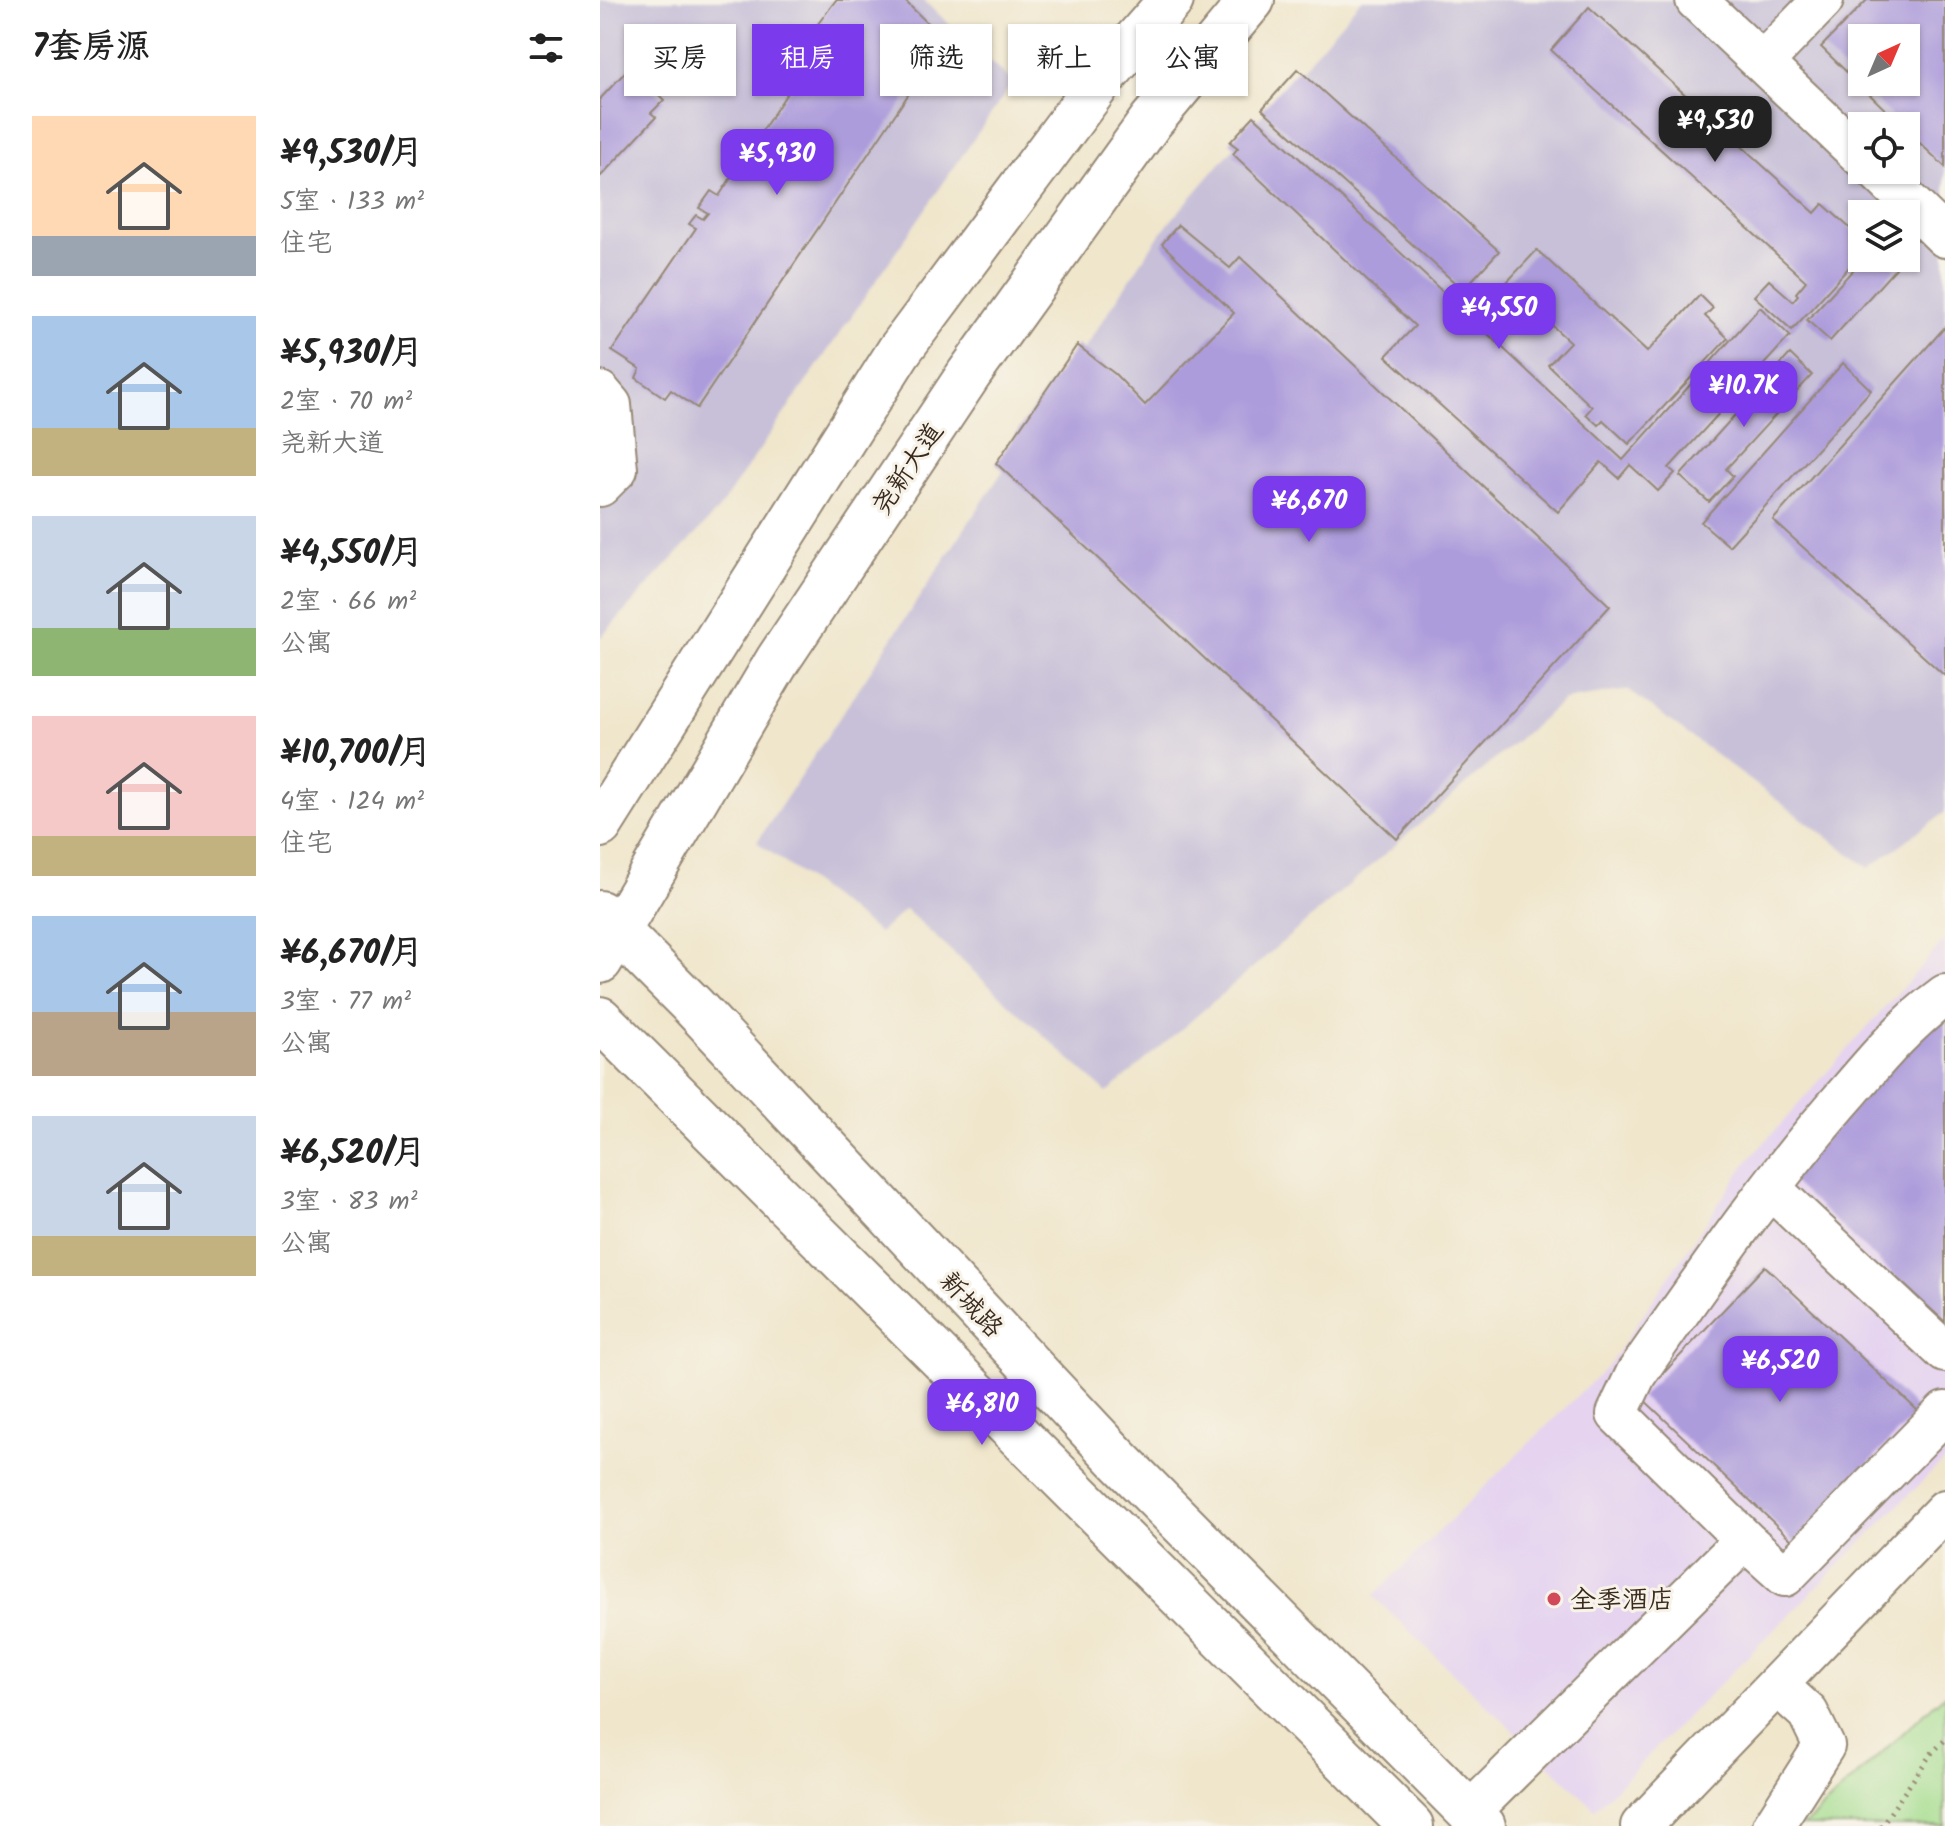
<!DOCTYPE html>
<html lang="zh">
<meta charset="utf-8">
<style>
:root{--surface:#fff;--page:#f6f6f6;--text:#222;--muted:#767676;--accent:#7c3aed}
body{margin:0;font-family:Kalam,"LXGW WenKai TC",sans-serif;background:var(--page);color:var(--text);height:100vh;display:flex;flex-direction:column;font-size:30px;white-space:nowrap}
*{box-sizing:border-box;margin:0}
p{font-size:26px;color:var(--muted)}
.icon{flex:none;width:44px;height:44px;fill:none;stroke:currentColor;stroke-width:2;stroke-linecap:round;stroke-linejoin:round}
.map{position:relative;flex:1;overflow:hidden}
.panel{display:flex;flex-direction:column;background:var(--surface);width:600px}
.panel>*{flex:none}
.banner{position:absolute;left:24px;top:24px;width:760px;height:72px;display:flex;gap:16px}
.needle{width:52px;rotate:44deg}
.buttons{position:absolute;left:1248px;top:24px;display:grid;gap:16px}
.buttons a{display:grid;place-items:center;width:72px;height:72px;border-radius:0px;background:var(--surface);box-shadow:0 2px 6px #0004;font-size:40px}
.price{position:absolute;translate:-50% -68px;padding:0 18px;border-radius:16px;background:var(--accent);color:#fff;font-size:26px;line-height:52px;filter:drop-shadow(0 2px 4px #0008)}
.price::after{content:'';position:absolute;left:50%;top:48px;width:24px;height:18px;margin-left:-12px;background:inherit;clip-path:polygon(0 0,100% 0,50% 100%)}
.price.active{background:#222;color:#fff}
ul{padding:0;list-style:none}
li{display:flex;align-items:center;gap:24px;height:200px;padding:0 32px}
li span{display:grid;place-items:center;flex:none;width:224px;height:160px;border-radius:0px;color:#555}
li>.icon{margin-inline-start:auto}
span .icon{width:96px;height:96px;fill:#fffc;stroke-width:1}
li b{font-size:34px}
h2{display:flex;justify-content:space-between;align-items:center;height:96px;padding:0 32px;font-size:34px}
.chip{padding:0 28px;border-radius:0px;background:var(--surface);box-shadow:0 2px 6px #0004;font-size:28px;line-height:72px}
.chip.active{background:var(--accent);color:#fff}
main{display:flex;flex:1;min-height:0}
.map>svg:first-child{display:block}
</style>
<main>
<section class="panel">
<h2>7套房源<svg class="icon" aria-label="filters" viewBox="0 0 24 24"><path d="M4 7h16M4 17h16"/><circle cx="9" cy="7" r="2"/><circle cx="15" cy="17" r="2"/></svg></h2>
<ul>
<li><span style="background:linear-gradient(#ffd9b3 75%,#9aa5b1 0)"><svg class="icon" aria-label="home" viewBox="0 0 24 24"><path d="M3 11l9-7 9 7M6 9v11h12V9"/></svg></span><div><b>¥9,530/月</b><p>5室 · 133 m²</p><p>住宅</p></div></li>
<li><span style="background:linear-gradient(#a9c7e8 70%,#c2b280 0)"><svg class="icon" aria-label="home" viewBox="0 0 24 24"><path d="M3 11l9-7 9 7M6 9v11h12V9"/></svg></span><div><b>¥5,930/月</b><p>2室 · 70 m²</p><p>尧新大道</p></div></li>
<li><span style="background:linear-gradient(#c9d6e8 70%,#8fb573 0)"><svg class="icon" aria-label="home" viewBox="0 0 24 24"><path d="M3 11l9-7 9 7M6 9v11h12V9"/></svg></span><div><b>¥4,550/月</b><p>2室 · 66 m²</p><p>公寓</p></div></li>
<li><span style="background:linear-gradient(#f6c9c9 75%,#c2b280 0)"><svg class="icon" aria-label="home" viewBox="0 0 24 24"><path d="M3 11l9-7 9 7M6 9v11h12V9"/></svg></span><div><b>¥10,700/月</b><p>4室 · 124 m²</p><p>住宅</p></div></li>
<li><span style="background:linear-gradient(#a9c7e8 60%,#b9a48a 0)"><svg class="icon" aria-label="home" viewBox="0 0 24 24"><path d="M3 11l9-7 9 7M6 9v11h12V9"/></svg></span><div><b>¥6,670/月</b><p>3室 · 77 m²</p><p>公寓</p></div></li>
<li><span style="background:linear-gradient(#c9d6e8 75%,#c2b280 0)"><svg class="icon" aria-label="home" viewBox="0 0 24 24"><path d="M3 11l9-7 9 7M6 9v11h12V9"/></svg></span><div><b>¥6,520/月</b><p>3室 · 83 m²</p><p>公寓</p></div></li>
</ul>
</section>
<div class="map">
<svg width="1345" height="1826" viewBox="0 0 1345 1826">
<rect width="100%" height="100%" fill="#f7f3e8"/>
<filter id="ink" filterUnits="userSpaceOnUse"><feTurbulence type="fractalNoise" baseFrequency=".0125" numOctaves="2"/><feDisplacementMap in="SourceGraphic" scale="16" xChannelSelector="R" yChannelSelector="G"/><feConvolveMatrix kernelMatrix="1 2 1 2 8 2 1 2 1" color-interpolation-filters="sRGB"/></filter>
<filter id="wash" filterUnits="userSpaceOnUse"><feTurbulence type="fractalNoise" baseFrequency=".006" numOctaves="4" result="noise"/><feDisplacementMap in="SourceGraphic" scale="32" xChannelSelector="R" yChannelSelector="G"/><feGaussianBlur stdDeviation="1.8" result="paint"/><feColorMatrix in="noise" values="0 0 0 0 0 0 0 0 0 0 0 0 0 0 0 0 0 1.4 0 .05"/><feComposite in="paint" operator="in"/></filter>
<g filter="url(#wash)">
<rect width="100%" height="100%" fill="#f0e6cc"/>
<path fill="#e5d3f0" d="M1345 940V1459L995 1809 773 1596 1008 1366 1147 1162Z"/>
<path fill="#c7c0d8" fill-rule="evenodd" d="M0 0H323L413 82 118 510 0 638Z
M761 0H1345V812L1269 868 1028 690 964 700 507 1093 305 909 279 933 157 842 562 231ZM1262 38H1306V82H1262ZM1262 126H1306V170H1262ZM1262 214H1306V258H1262Z"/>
<path fill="#a4dd8e" stroke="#708456" stroke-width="2" d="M1345 1694V1826H1203Z"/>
<g id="blocks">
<path fill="#ad9cdb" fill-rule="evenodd" d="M236 0H304L343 38 305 91 310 92 97 408 71 390 65 398 36 378 40 369 12 351 96 228 89 224 96 215 103 219 108 213 99 208 111 191 119 196 209 60 227 71 240 55 208 37Z
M1267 0H1345V167L1306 130V126H1302L1221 47ZM1262 38H1306V82H1262Z
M989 7 1215 213 1223 204 1262 239V253L1192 330 1154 296 1169 280 1193 301 1198 295 1196 293 1206 281 951 50Z
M30 67 64 100 51 113 56 117 0 177V99Z
M698 69 899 251 863 290 662 109Z
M654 116 1023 460 1160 307 1190 336 1069 468 1075 473 1058 491 1030 465 1019 478 1001 462 958 512 786 356 815 326 633 154 638 148 630 142Z
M578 225 630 268 640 257 1010 606 797 839 396 463 477 345 515 374 545 405 634 313 562 244Z
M937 250 1047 352 1100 295 1113 308 1105 316 1128 338 1029 444 1003 420 998 425 986 414 992 407 948 365 970 342 906 283Z
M1264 258H1285L1296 268 1230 341 1207 320Z
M1345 327V676L1173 520Z
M1190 354 1212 375 1126 469 1133 476 1109 502 1080 476Z
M1243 363 1271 390 1129 546 1101 522Z
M1345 1010V1322L1189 1179Z
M1165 1266 1318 1411 1194 1542 1041 1397Z"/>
</g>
</g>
<g filter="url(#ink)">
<use href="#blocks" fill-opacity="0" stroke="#968875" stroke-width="2"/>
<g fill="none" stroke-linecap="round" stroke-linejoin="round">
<g stroke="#968875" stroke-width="44">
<path id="minor" d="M1096 0 1262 157
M1163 62 1223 0
M1276 170 1345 237
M0 392 11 405 17 469 0 486
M1170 1188 1345 1352
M1145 1540 1185 1576 1345 1412
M870 1812 1145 1540 1017 1414 1036 1374C1104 1277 1171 1179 1250 1090 1279 1056 1309 1021 1345 995
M1041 1826 1345 1510
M1173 1826 1224 1746 1208 1713 1177 1685"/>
</g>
<g stroke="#968875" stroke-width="48">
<path id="major" d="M0 825 299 351 501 80 571 0
M0 913 94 1007 516 1457 883 1826
M0 961 178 660 369 374 551 121 652 0
M0 1019 811 1826"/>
</g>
<path stroke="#968875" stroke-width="5" stroke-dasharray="2 6" stroke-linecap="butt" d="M1281 1826 1331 1754 1345 1740"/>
<use href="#minor" stroke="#fff" stroke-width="40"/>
<use href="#major" stroke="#fff" stroke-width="44"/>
</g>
</g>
<circle fill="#d1495b" stroke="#f7f3e8" stroke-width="3" cx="954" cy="1599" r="8"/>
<g text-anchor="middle" stroke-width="6" stroke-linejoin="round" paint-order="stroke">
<g font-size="26" fill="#3b2a1e" stroke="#f7f3e8">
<text transform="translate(307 468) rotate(-56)" y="9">尧新大道</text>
<text transform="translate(372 1304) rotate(47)" y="9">新城路</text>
</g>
<g font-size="26" fill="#3b2a1e" stroke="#f7f3e8" text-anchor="start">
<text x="970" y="1608">全季酒店</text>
</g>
</g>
</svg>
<div class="buttons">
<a><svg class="needle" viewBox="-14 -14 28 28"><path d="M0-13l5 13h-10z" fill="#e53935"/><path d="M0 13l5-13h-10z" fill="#767676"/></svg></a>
<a><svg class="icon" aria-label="locate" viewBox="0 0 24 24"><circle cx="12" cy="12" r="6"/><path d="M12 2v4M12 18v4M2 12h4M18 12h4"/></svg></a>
<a><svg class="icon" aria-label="layers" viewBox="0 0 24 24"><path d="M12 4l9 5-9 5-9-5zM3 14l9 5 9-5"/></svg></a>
</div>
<b class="price active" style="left:1115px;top:164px">¥9,530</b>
<b class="price" style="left:177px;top:197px">¥5,930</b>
<b class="price" style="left:899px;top:351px">¥4,550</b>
<b class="price" style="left:1144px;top:429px">¥10.7K</b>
<b class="price" style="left:709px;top:544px">¥6,670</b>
<b class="price" style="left:1180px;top:1404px">¥6,520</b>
<b class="price" style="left:382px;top:1447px">¥6,810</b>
<div class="banner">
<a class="chip">买房</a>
<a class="chip active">租房</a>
<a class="chip">筛选</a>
<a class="chip">新上</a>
<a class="chip">公寓</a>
</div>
</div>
</main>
